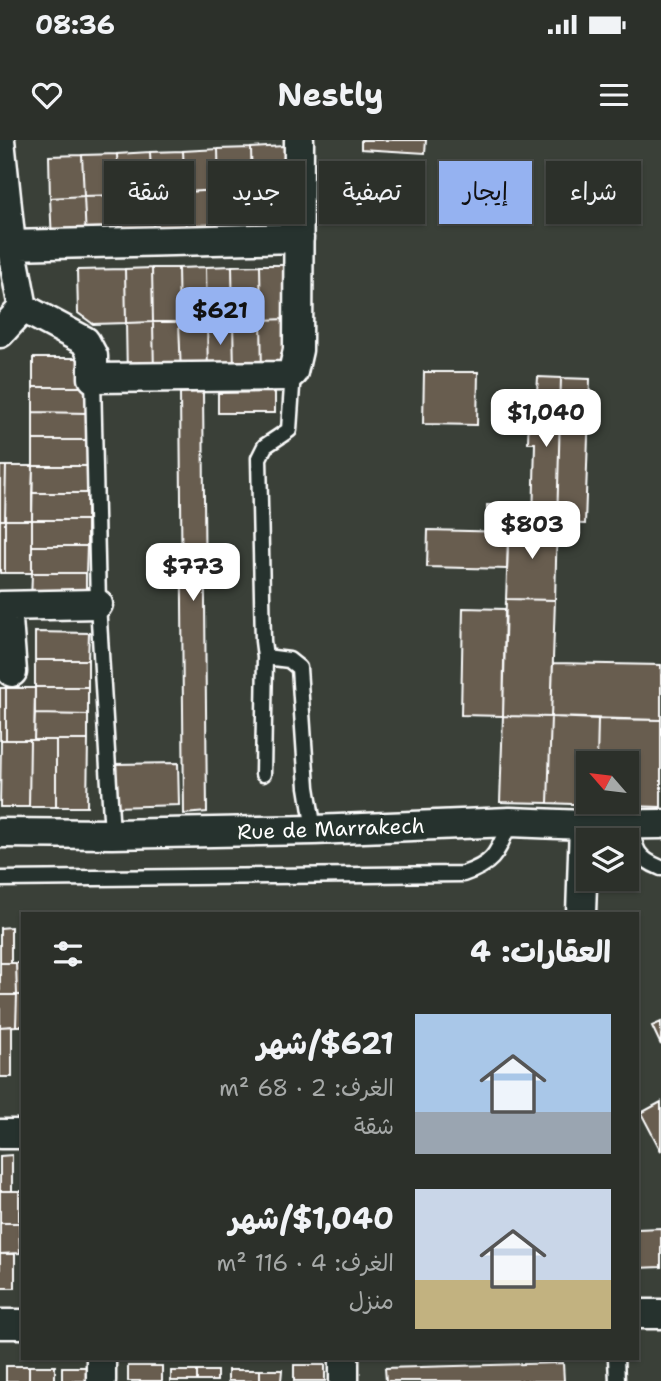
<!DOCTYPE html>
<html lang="ar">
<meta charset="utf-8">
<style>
:root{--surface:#2c302a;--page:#383c36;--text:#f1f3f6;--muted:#a6a9a8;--line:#484b47;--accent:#95b2f1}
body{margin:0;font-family:"Shantell Sans","Playpen Sans Arabic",sans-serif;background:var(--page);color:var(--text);direction:rtl;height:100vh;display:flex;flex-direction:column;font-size:26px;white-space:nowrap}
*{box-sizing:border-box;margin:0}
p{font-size:23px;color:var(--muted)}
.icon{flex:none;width:38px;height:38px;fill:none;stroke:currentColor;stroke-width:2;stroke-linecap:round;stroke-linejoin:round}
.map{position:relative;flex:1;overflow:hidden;direction:ltr}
.side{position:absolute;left:21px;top:772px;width:618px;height:448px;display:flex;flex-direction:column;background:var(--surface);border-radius:0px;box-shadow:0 2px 5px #0004,0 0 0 2px var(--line);direction:rtl}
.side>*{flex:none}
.guide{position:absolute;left:21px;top:21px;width:620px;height:63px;direction:rtl;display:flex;gap:14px}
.needle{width:46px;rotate:298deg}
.buttons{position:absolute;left:576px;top:611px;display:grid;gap:14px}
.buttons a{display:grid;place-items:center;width:63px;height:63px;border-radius:0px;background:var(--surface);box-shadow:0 2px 5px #0004,0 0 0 2px var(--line);font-size:35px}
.price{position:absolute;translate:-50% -60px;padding:0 16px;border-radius:14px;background:#fff;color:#222;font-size:23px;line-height:46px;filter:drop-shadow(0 2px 4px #0008)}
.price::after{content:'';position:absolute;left:50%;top:42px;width:21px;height:16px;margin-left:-10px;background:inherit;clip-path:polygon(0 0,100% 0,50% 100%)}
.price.selected{background:var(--accent);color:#111}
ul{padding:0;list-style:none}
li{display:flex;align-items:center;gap:21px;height:175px;padding:0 28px}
li span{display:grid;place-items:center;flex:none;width:196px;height:140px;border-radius:0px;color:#555}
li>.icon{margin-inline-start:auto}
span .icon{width:84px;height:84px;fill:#fffc;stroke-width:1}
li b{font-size:30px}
h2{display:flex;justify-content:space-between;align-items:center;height:84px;padding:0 28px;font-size:30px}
.pill{padding:0 24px;border-radius:0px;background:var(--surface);box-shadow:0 2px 5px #0004,0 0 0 2px var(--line);font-size:24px;line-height:63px}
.pill.selected{background:var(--accent);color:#111}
.status{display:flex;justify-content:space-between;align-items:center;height:49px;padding:0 35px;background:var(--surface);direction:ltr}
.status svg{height:19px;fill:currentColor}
header{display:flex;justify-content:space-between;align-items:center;height:91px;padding:0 28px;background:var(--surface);font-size:32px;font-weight:700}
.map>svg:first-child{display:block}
</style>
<div class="status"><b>08:36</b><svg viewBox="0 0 49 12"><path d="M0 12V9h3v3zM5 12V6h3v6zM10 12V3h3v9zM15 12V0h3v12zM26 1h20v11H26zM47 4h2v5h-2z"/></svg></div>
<header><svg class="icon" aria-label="menu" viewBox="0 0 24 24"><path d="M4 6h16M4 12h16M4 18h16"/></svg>Nestly<svg class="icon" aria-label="heart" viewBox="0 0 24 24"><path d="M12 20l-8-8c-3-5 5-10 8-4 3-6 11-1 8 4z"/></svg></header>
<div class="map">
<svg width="661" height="1241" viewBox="0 0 661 1241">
<rect width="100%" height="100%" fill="#3a4038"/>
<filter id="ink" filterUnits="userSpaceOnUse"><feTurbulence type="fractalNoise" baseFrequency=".0143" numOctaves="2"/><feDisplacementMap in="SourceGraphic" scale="14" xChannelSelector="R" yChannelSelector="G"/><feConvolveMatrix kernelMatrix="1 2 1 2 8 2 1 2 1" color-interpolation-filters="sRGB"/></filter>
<g filter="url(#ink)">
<path fill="#675d50" stroke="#fff" stroke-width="2" d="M361 0H426L425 13 361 9Z
M284 6 286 47 252 49 251 8Z
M251 8 252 49 219 50 218 9Z
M218 9 219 50 185 52 183 11Z
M183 11 185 52 152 53 150 12Z
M150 12 152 53 119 55 117 14Z
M117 14 119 55 84 56 82 15Z
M82 15 84 56 50 58 49 16Z
M286 47 287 91 253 93 252 49Z
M252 49 253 93 221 94 219 50Z
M219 50 221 94 186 95 185 52Z
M185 52 186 95 154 97 152 53Z
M152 53 154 97 120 98 119 55Z
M119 55 120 98 86 99 84 56Z
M84 56 86 99 52 101 50 58Z
M260 125H284L286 179 261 180Z
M260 125 261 180H233L232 126Z
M232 126 233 180 207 181 206 127Z
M206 127 207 181 179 182 178 128Z
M152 128 153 182 126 183 125 129Z
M152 128H178L179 182H153Z
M125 129 126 183 93 184 78 173 77 130Z
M286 179 287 232 262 233 261 180Z
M233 180H261L262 233H234Z
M233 180 234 233 208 234 207 181Z
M207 181 208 234 181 235 179 182Z
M153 182H179L181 235H154Z
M153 182 154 235 127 236 126 183Z
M33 218H88L87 247H33Z
M424 232H478L477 285 423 284Z
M538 237 561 238 557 383 533 382 535 303H528L529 269H536Z
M561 238 590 239 585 384 557 383Z
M33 247H87V273L33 272Z
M203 252 207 672 184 674 180 253Z
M275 252V273H218V253Z
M33 272 87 273V300H33Z
M33 300H87V326H33Z
M0 326H6L5 380H0Z
M6 326H33L32 380H5Z
M33 326H87V353H32Z
M32 353H87V380H32Z
M487 365 533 367V382L487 381Z
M0 380H5V433H0Z
M5 380H32V433H5Z
M32 380H87V406H32Z
M494 381 509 382 508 392H493Z
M509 382 557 383 555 460 506 459Z
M428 390 508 392 507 429 427 427Z
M32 406H87L86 433H32Z
M32 433H86V462H31Z
M506 459 555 460 551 577 503 576Z
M463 468 505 469 503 576 461 575Z
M35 492 89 493 88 520H35Z
M35 520H88V547H35Z
M553 523 661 525V580L551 577Z
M35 547H88V575L35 574Z
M0 548H6V600H0Z
M6 548H35L34 600H6Z
M35 574 88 575V600H34Z
M503 576 551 577 548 663 500 662Z
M551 577 598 579 597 623H588V662H596V665L548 663Z
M598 579 661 580V667L596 665V662H626V623H597Z
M1 600H30L29 667H0Z
M30 600H56V667H29Z
M56 600H88L87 667H56Z
M178 623 179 665 114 667V624Z
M11 787V823H0V788Z
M0 823H16L17 855H0Z
M16 823H23V855H17Z
M0 855H17L16 886 0 887Z
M17 855H23V886H16Z
M661 882V905L652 886Z
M12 886V937H0V887Z
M661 962V1011L641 973Z
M12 1015V1051H0V1016Z
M0 1051H19V1083H0Z
M19 1051H23V1083H19Z
M0 1083H19L20 1113 0 1114Z
M19 1083H23V1113H20Z
M661 1088V1127L637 1128V1089Z
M0 1114H15V1148H0Z
M563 1223 564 1241H386L385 1228Z
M294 1225H325V1241H294Z
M6 1226H29V1241H6Z
M29 1226H55V1241H29Z
M128 1226H162V1241H128Z
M62 1227H95V1241H62Z
M228 1230H260V1241H228Z
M260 1230H282L281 1241H260Z
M171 1231H197V1241H171Z
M197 1231H217V1241H197Z"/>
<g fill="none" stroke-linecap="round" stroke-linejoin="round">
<g stroke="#fff" stroke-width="19">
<path id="lane" d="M293 232 289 290 265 306 259 318 263 501 265 517 289 520 299 528 307 647 314 690
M93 238 98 464 112 694
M263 634 265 517
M631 685C635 709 636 718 661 728
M0 739 463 734C496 723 497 712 510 682
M616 1218 617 1241"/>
</g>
<g stroke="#fff" stroke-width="33">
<path id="street" d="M0 0 11 105 23 168
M0 95 11 105 299 98
M23 168 85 201 93 216V238L288 236 293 232 298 210 299 0
M0 193 23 168
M0 466 98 464
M7 466 12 532
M0 693 112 694 314 690 510 682 584 685 661 684
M581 774 584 685
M0 994H23
M637 1174H661
M0 1184H23
M101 1218V1241
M344 1241V1218"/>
</g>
<use href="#lane" stroke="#26332d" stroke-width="14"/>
<use href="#street" stroke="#26332d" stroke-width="28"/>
</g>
</g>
<g text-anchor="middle" stroke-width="7" stroke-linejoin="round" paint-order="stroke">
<g font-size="21" fill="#fff" stroke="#26332d">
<text transform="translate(331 689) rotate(-2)" y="7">Rue de Marrakech</text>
</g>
</g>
</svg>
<div class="buttons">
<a><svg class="needle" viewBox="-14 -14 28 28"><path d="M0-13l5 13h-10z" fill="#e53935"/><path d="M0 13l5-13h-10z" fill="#a6a9a8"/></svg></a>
<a><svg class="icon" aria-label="layers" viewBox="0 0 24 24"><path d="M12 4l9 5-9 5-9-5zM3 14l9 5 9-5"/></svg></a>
</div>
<b class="price selected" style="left:220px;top:207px">$621</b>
<b class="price" style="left:546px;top:309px">$1,040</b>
<b class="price" style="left:532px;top:421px">$803</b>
<b class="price" style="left:193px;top:463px">$773</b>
<div class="guide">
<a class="pill">شراء</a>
<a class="pill selected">إيجار</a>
<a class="pill">تصفية</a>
<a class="pill">جديد</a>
<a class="pill">شقة</a>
</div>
<section class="side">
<h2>العقارات: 4<svg class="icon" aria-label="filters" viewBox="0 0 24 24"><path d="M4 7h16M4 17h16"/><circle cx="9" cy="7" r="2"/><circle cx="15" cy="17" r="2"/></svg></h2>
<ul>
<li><span style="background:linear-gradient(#a9c7e8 70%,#9aa5b1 0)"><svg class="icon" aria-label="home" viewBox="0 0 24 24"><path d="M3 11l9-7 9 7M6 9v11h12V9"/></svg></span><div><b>$621/شهر</b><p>الغرف: 2 · 68 m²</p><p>شقة</p></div></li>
<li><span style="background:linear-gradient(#c9d6e8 65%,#c2b280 0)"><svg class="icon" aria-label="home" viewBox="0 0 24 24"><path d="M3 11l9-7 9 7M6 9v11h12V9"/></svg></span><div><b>$1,040/شهر</b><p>الغرف: 4 · 116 m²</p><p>منزل</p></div></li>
</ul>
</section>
</div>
